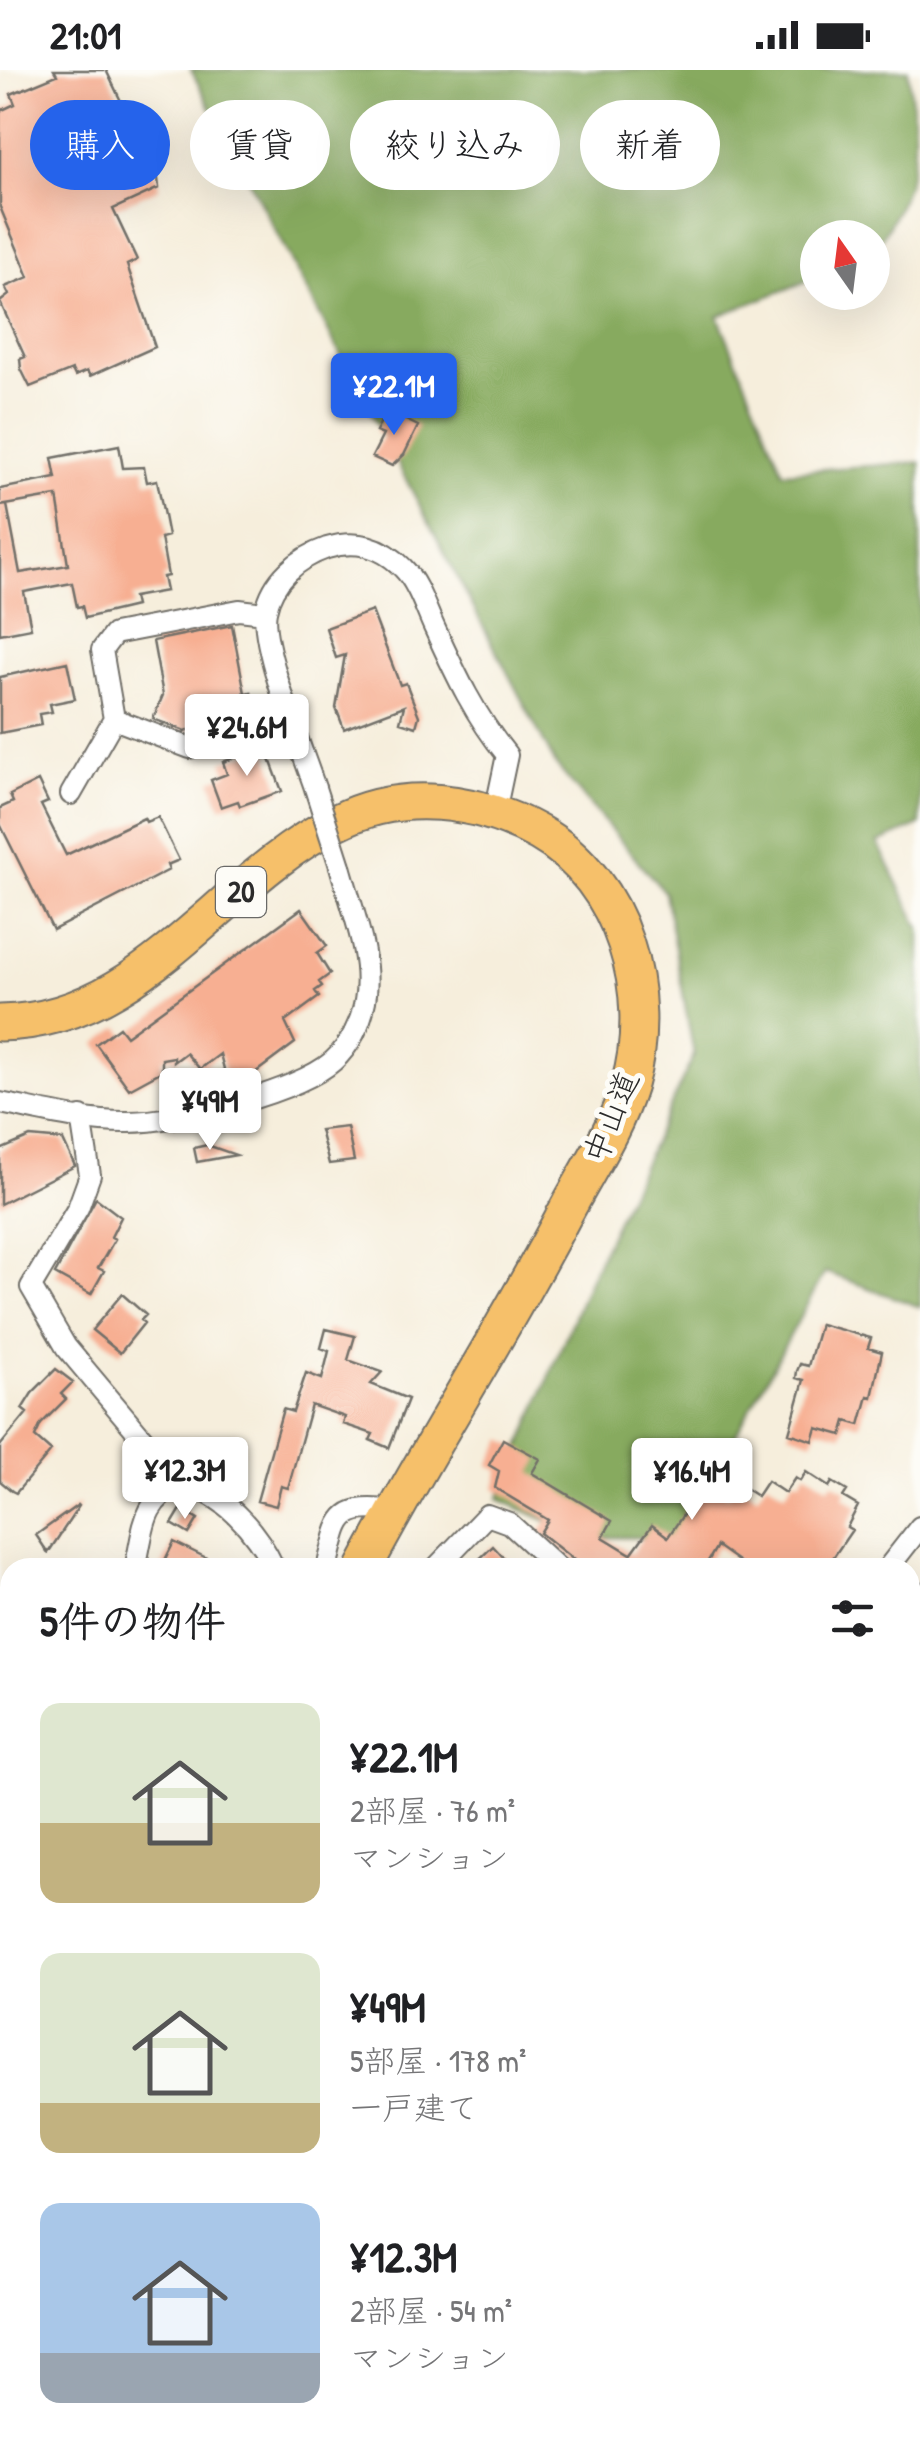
<!DOCTYPE html>
<html lang="ja">
<meta charset="utf-8">
<style>
:root{--surface:#fff;--page:#f2f2f2;--text:#202124;--muted:#757577;--accent:#2563eb}
body{margin:0;font-family:"Patrick Hand","Klee One",sans-serif;background:var(--page);color:var(--text);height:100vh;display:flex;flex-direction:column;font-size:38px;white-space:nowrap}
*{box-sizing:border-box;margin:0}
p{font-size:32px;color:var(--muted)}
.icon{flex:none;width:55px;height:55px;fill:none;stroke:currentColor;stroke-width:2;stroke-linecap:round;stroke-linejoin:round}
.map{position:relative;flex:1;overflow:hidden}
.side{position:absolute;left:0px;top:1488px;width:920px;height:892px;display:flex;flex-direction:column;background:var(--surface);border-radius:30px 30px 0 0;box-shadow:0 10px 40px #0002}
.side>*{flex:none}
.top-card{position:absolute;left:30px;top:30px;width:860px;height:90px;display:flex;gap:20px}
.needle{width:65px;rotate:346deg}
.controls{position:absolute;left:800px;top:150px;display:grid;gap:20px}
.controls a{display:grid;place-items:center;width:90px;height:90px;border-radius:50%;background:var(--surface);box-shadow:0 10px 40px #0002;font-size:50px}
.price{position:absolute;translate:-50% -85px;padding:0 22px;border-radius:10px;background:#fff;color:#222;font-size:32px;line-height:65px;filter:drop-shadow(0 2px 5px #0008)}
.price::after{content:'';position:absolute;left:50%;top:60px;width:30px;height:22px;margin-left:-15px;background:inherit;clip-path:polygon(0 0,100% 0,50% 100%)}
.price.selected{background:var(--accent);color:#fff}
ul{padding:0;list-style:none}
li{display:flex;align-items:center;gap:30px;height:250px;padding:0 40px}
li span{display:grid;place-items:center;flex:none;width:280px;height:200px;border-radius:20px;color:#555}
li>.icon{margin-inline-start:auto}
span .icon{width:120px;height:120px;fill:#fffc;stroke-width:1}
li b{font-size:42px}
h2{display:flex;justify-content:space-between;align-items:center;height:120px;padding:0 40px;font-size:42px}
.chip{padding:0 35px;border-radius:45px;background:var(--surface);box-shadow:0 10px 40px #0002;font-size:35px;line-height:90px}
.chip.selected{background:var(--accent);color:#fff}
.status{display:flex;justify-content:space-between;align-items:center;height:70px;padding:0 50px;background:var(--surface);direction:ltr}
.status svg{height:28px;fill:currentColor}
.map>svg:first-child{display:block}
</style>
<div class="status"><b>21:01</b><svg viewBox="0 0 49 12"><path d="M0 12V9h3v3zM5 12V6h3v6zM10 12V3h3v9zM15 12V0h3v12zM26 1h20v11H26zM47 4h2v5h-2z"/></svg></div>
<div class="map">
<svg width="920" height="2379" viewBox="0 0 920 2379">
<rect width="100%" height="100%" fill="#fdfcf7"/>
<filter id="ink" filterUnits="userSpaceOnUse"><feTurbulence type="fractalNoise" baseFrequency=".01" numOctaves="2"/><feDisplacementMap in="SourceGraphic" scale="20" xChannelSelector="R" yChannelSelector="G"/><feConvolveMatrix kernelMatrix="1 2 1 2 8 2 1 2 1" color-interpolation-filters="sRGB"/></filter>
<filter id="wash" filterUnits="userSpaceOnUse"><feTurbulence type="fractalNoise" baseFrequency=".0048" numOctaves="4" result="noise"/><feDisplacementMap in="SourceGraphic" scale="40" xChannelSelector="R" yChannelSelector="G"/><feGaussianBlur stdDeviation="2.25" result="paint"/><feColorMatrix in="noise" values="0 0 0 0 0 0 0 0 0 0 0 0 0 0 0 0 0 1.4 0 .05"/><feComposite in="paint" operator="in"/></filter>
<g filter="url(#wash)">
<rect width="100%" height="100%" fill="#f6eedc"/>
<path fill="#87aa5f" stroke="#596a45" stroke-width="2.5" d="M191 0H908C920 90 918 108 873 183L872 168H818L817 207 718 246 783 402 920 392V755L878 773 920 858V1237L825 1202 679 1468 583 1467 499 1429 589 1210 694 985 665 823 556 695Z
M0 1525 10 1542V2341L0 2340Z
M187 2370H363L347 2379H210Z"/>
<g fill="none" stroke-linecap="round" stroke-linejoin="round">
<path stroke="#55b4d4" stroke-width="6" d="M0 1989 10 1994"/>
</g>
<g id="blocks">
<path fill="#f7af92" d="M54 0H106L158 108 159 118 113 139 137 190 127 195 155 277 90 306 87 301 75 306 72 300 30 317 21 299 20 289 25 287 0 232 9 225 5 217 29 207 0 137V41L15 34 11 24 57 5Z
M386 340 418 356 404 385 392 396 372 387 383 365 376 362Z
M119 375 123 398 144 397 147 412 157 410 168 466 161 468 168 506 163 507 166 521 133 527 135 536 85 548 82 536 77 537 72 513 24 522 31 558 0 564V436L7 435 20 503 68 495 57 426 0 436V419L56 408 52 388Z
M372 541 400 615 406 613 419 646 416 657 400 652 404 636 344 659 336 638 345 585 336 588 326 558Z
M232 555 245 623 251 622 254 636 239 642 240 647 185 661 153 649 163 625 153 571Z
M67 592 75 629 50 634 52 642 39 644 41 655 0 663V607Z
M265 676 282 721 240 736 238 731 221 737 211 710 227 704 223 692Z
M38 711 48 732 41 735 66 785 144 748 146 752 158 747 179 790 167 795 169 800 53 860 0 754V738L13 732 10 725Z
M301 839 327 876 317 883 330 904 319 912 322 916 315 921 319 927 285 952 295 973 248 1008 228 1014 220 984 200 999 186 983 174 992V987L162 989V1001L129 1019 96 974 119 957 126 966Z
M347 1057 354 1091 329 1094 320 1060Z
M30 1067 63 1070 75 1096 0 1134V1080Z
M207 1075 236 1085 197 1092 194 1078Z
M96 1128 121 1147 111 1167 115 1169 98 1198 104 1201 91 1224 55 1204Z
M122 1224 146 1245 141 1250 144 1253 120 1283 92 1260Z
M820 1254 871 1268 868 1278 882 1282 872 1327 868 1326 860 1355 846 1351 842 1365 817 1358 813 1371 789 1363 804 1310 796 1308 797 1301 800 1294 808 1296Z
M326 1259 355 1266 348 1290 382 1302 371 1314 408 1329 389 1378 370 1370 373 1364 343 1354 345 1347 311 1335 288 1418 281 1416 276 1436 257 1431 283 1339 293 1342 306 1303 322 1309 329 1281 321 1278Z
M56 1299 73 1312 61 1324 66 1329 41 1354 35 1367 51 1381 16 1423 12 1421 0 1411V1376L27 1343 22 1339 32 1323Z
M503 1369 540 1389 532 1403 612 1451 603 1467 631 1484 652 1455 668 1467 687 1439 682 1435 694 1416 700 1420 705 1411 728 1426 737 1413 757 1426 767 1411 785 1423 795 1408 800 1411 806 1402 829 1417 832 1412 847 1421 843 1427 858 1436 847 1457 852 1460 826 1498H748L717 1476 704 1498H584L540 1463 548 1450 495 1418 499 1401 489 1395Z
M78 1435 79 1436 48 1483 36 1465Z
M181 1439 198 1449 189 1464 172 1454Z
M174 1472 227 1498H161Z
M493 1476 513 1498H470Z"/>
</g>
</g>
<g filter="url(#ink)">
<use href="#blocks" fill-opacity="0" stroke="#726f69" stroke-width="2.5"/>
<g fill="none" stroke-linecap="round" stroke-linejoin="round">
<g stroke="#726f69" stroke-width="24">
<path id="street" d="M114 649 190 678 291 644
M315 718C303 682 259 573 266 541 272 510 298 488 327 478 356 469 382 476 403 498 418 513 426 540 435 559 456 605 475 646 507 685L495 742
M71 724 114 649 102 580 114 564 239 540 265 543
M0 1033C42 1041 86 1053 129 1052 177 1052 297 1023 333 991 350 976 361 953 365 931 373 887 351 838 340 796
M81 1047 90 1105 78 1138 31 1217 66 1277 180 1413
M135 1498C145 1458 140 1434 180 1413 222 1422 256 1459 274 1498
M327 1498C340 1449 336 1433 394 1441
M436 1498 487 1445 509 1453 558 1498
M888 1498 920 1457
M910 1516 920 1526
M0 1658 10 1657
M910 1814 920 1823"/>
</g>
<g stroke="#726f69" stroke-width="39">
<path id="highway" d="M0 953C143 952 219 810 337 752 401 719 478 729 539 763 624 811 655 925 629 1015 615 1061 587 1101 565 1143 502 1264 428 1377 364 1498
M446 2370 450 2379"/>
</g>
<use href="#street" stroke="#fff" stroke-width="20"/>
<use href="#highway" stroke="#f6c06b" stroke-width="35"/>
<g stroke="#726f69" stroke-width="24" stroke-linecap="butt">
<path id="street-bridge" d="M315 718 340 796"/>
</g>
<use href="#street-bridge" stroke="#fff" stroke-width="20"/>
</g>
</g>
<g text-anchor="middle" stroke-width="10" stroke-linejoin="round" paint-order="stroke">
<rect fill="#fdfcf7" stroke="#6a6a68" stroke-width="2.5" x="216" y="797" width="50" height="50" rx="8"/>
<g font-size="30" font-weight="bold" fill="#2b2b2b">
<text x="241" y="832">20</text>
</g>
<g font-size="32" fill="#2b2b2b" stroke="#fdfcf7">
<text transform="translate(611 1047) rotate(-68)" y="11">中山道</text>
</g>
</g>
</svg>
<div class="controls">
<a><svg class="needle" viewBox="-14 -14 28 28"><path d="M0-13l5 13h-10z" fill="#e53935"/><path d="M0 13l5-13h-10z" fill="#757577"/></svg></a>
</div>
<b class="price selected" style="left:394px;top:368px">¥22.1M</b>
<b class="price" style="left:247px;top:709px">¥24.6M</b>
<b class="price" style="left:210px;top:1083px">¥49M</b>
<b class="price" style="left:185px;top:1452px">¥12.3M</b>
<b class="price" style="left:692px;top:1453px">¥16.4M</b>
<div class="top-card">
<a class="chip selected">購入</a>
<a class="chip">賃貸</a>
<a class="chip">絞り込み</a>
<a class="chip">新着</a>
</div>
<section class="side">
<h2>5件の物件<svg class="icon" aria-label="filters" viewBox="0 0 24 24"><path d="M4 7h16M4 17h16"/><circle cx="9" cy="7" r="2"/><circle cx="15" cy="17" r="2"/></svg></h2>
<ul>
<li><span style="background:linear-gradient(#dfe7d0 60%,#c2b280 0)"><svg class="icon" aria-label="home" viewBox="0 0 24 24"><path d="M3 11l9-7 9 7M6 9v11h12V9"/></svg></span><div><b>¥22.1M</b><p>2部屋 · 76 m²</p><p>マンション</p></div></li>
<li><span style="background:linear-gradient(#dfe7d0 75%,#c2b280 0)"><svg class="icon" aria-label="home" viewBox="0 0 24 24"><path d="M3 11l9-7 9 7M6 9v11h12V9"/></svg></span><div><b>¥49M</b><p>5部屋 · 178 m²</p><p>一戸建て</p></div></li>
<li><span style="background:linear-gradient(#a9c7e8 75%,#9aa5b1 0)"><svg class="icon" aria-label="home" viewBox="0 0 24 24"><path d="M3 11l9-7 9 7M6 9v11h12V9"/></svg></span><div><b>¥12.3M</b><p>2部屋 · 54 m²</p><p>マンション</p></div></li>
</ul>
</section>
</div>
